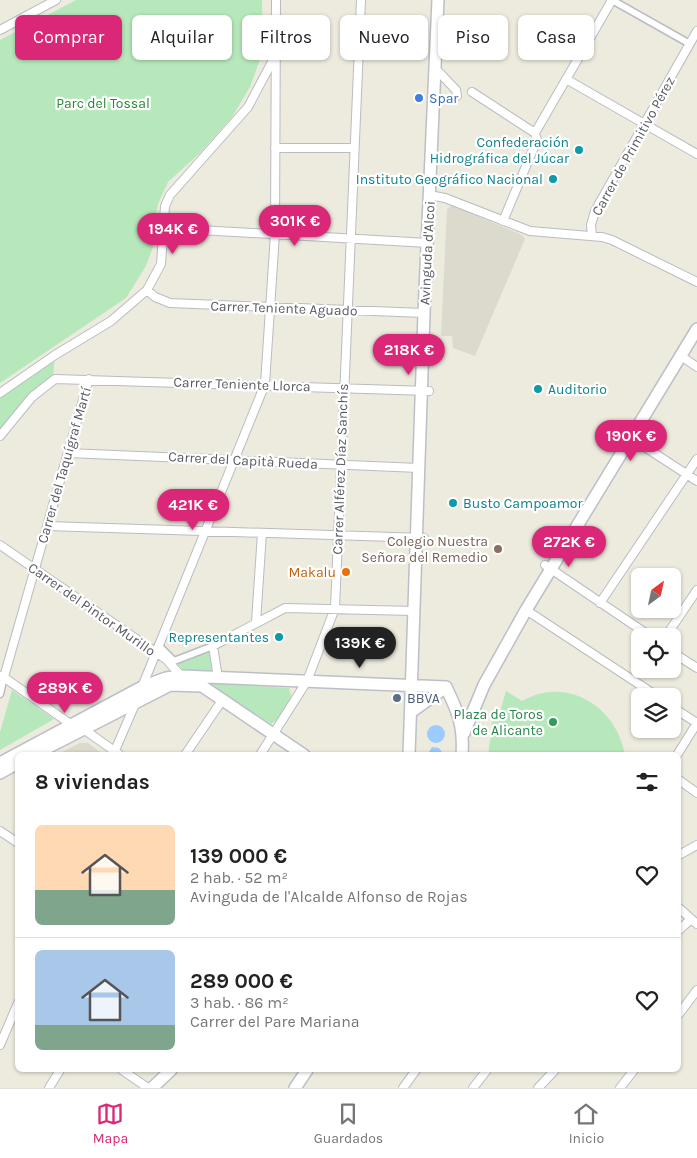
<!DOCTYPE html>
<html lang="es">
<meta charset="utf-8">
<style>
:root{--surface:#fff;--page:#f6f6f6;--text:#222;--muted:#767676;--line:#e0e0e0;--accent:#db2777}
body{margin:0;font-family:Karla,sans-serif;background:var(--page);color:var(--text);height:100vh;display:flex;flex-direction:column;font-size:19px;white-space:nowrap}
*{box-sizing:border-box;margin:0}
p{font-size:16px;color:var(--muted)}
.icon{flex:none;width:28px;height:28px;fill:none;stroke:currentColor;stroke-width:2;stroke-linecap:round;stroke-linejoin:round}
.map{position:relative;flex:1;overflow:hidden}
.panel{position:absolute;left:15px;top:752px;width:666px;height:320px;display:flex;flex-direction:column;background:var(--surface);border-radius:8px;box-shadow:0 1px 4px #0004}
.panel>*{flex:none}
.banner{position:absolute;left:15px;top:15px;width:668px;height:45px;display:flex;gap:10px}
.needle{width:32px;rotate:33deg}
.tools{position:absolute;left:631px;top:568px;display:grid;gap:10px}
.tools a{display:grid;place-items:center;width:50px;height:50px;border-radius:8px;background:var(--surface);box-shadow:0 1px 4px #0004;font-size:25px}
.price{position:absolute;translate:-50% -42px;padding:0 11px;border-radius:18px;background:var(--accent);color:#fff;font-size:16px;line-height:32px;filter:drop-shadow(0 1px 2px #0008)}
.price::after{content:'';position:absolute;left:50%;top:30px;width:15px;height:11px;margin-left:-8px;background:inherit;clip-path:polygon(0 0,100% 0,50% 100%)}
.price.on{background:#222;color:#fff}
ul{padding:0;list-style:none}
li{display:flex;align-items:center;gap:15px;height:125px;padding:0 20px}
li+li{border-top:1px solid var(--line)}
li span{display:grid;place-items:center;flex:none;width:140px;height:100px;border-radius:8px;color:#555}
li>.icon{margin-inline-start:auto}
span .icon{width:60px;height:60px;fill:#fffc;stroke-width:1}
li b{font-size:21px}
h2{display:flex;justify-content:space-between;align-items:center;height:60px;padding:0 20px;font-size:21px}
.pill{padding:0 18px;border-radius:8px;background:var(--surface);box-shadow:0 1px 4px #0004;font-size:18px;line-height:45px}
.pill.on{background:var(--accent);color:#fff}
.menu{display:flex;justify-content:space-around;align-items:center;height:70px;border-top:1px solid var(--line);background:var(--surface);font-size:14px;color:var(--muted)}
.menu a{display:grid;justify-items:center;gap:2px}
.menu .on{color:var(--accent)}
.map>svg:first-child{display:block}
</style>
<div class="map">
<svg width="697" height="1088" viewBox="0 0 697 1088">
<rect width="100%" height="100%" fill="#edebde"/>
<path fill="#dcdacd" d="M452 205 522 235 525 239 475 356 453 348 452 336H441L447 209Z
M80 743H88L104 755H56Z"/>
<path fill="#b7e8bb" d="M76 0H262L263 51 250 87 232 117 200 153 168 182 158 204 154 225 153 247 146 266 126 298 0 383V40Z
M55 355 52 387 32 397 0 436V393Z
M210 647 215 673 184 671 174 661Z
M213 683 289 688 292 698 277 720 271 724 213 686Z
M12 690 54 719 0 750V732Z
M506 691 522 701C567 675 617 707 625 755H488L490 740 496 728 491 724 500 712Z"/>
<path fill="#9ccbff" d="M427 734a9 9 0 1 1 18 0a9 9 0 1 1-18 0Z
M432 747 439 748 444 755H427Z"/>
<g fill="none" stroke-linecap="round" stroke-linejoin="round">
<g stroke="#babcc2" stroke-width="9">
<path id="pedestrian" d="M612 0 690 44
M158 645 174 661 213 646
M0 694 4 677"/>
</g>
<g stroke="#babcc2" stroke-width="10">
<path id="minor" d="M0 30 56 0
M434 67 456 90 457 96
M566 79 697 154
M472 92 535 133 537 140 503 221
M535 133 612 0
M275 148H354
M429 195 445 198 530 231 602 237 612 240 697 282
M164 228 428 243
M592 236 591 225 595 211 697 31
M147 290 155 297 170 303 424 313
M681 356 697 367
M0 393 55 355 111 321 147 290 161 264 165 206 170 195 248 107 274 58
M0 436 32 397 55 379 429 391
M631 438 697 481
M68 453 419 468
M47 526 424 538
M0 545 167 660 181 676
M545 565 650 636
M600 603 697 459
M526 610 657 696
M256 622 262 533
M666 636 697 590
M672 652 697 668
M2 676 72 725
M4 677 89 379
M218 678 213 646 285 608 414 611
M142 687 265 384 275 234 276 0
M672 707 697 723
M82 728 120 755
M113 755 136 702
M185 755 223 699
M260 755 307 681 335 608 361 0
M677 755 697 723
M679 780 697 793
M0 831 18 843
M679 855 697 845
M679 908 697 924
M679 930 691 919
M679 1014 697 990
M0 1045 18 1003
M122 1070 148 1088
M49 1088 60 1070
M403 1088 416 1070
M473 1088 487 1070
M538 1088 555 1070
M620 1088 634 1070"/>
</g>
<g stroke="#bcbfc7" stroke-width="14">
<path id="secondary" d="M446 687C458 712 464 726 462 755
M411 712 446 687
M464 733 484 685 526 610 697 329
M33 755 170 685 202 686 304 755
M409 755 424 313 438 0
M0 763 142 687 166 678 181 676 446 687
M0 773 18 763
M152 1088 171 1070
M295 1088 307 1070"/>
</g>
<use href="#pedestrian" stroke="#fff" stroke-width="6"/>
<use href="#minor" stroke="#fff" stroke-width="8"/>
<use href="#secondary" stroke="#fff" stroke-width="11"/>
</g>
<circle fill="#3f7fe0" stroke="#fff" stroke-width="2" cx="419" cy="98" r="5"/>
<g fill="#0f9aa8" stroke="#fff" stroke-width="2">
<circle cx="579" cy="150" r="5"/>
<circle cx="553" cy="179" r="5"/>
<circle cx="538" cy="389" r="5"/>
<circle cx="453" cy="503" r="5"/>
<circle cx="279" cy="637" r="5"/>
</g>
<circle fill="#8d6e63" stroke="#fff" stroke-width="2" cx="498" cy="549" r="5"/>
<circle fill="#e8710a" stroke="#fff" stroke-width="2" cx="346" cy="572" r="5"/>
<circle fill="#5c6f8a" stroke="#fff" stroke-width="2" cx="397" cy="698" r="5"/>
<circle fill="#2e9e5b" stroke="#fff" stroke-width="2" cx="553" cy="722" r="5"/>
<g text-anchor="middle" stroke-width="4.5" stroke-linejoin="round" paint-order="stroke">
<g font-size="14" fill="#366cbe" stroke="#fff" text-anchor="start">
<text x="429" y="103">Spar</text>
</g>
<g font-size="14" fill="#2b8637" stroke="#fff">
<text x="103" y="108">Parc del Tossal</text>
</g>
<g font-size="14" fill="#0d838f" stroke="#fff" text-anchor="end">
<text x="569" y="147">Confederación<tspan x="569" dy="16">Hidrográfica del Júcar</tspan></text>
<text x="543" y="184">Instituto Geográfico Nacional</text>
<text x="548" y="394" text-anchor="start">Auditorio</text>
<text x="463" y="508" text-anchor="start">Busto Campoamor</text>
<text x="269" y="642">Representantes</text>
</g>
<g font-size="14" fill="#585b62" stroke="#fff">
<text transform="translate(633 146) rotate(-61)" y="5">Carrer de Primitivo Pérez</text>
<text transform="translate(427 253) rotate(-87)" y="5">Avinguda d'Alcoi</text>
<text transform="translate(284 308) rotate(2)" y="5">Carrer Teniente Aguado</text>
<text transform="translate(242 384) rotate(2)" y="5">Carrer Teniente Llorca</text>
<text transform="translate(243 460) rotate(3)" y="5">Carrer del Capità Rueda</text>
<text transform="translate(64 465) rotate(-74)" y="5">Carrer del Taquígraf Martí</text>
<text transform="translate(340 469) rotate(-88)" y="5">Carrer Alférez Díaz Sanchís</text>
<text transform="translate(92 609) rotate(35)" y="5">Carrer del Pintor Murillo</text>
</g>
<g font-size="14" fill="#785e54" stroke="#fff" text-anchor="end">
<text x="488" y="546">Colegio Nuestra<tspan x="488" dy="16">Señora del Remedio</tspan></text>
</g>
<g font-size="14" fill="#c56008" stroke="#fff" text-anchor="end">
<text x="336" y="577">Makalu</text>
</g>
<g font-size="14" fill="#4e5e75" stroke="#fff" text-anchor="start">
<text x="407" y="703">BBVA</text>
</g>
<g font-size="14" fill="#27864d" stroke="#fff" text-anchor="end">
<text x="543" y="719">Plaza de Toros<tspan x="543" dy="16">de Alicante</tspan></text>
</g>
</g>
</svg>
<div class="tools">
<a><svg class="needle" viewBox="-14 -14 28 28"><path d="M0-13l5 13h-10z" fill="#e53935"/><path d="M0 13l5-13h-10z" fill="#767676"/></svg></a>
<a><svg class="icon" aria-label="locate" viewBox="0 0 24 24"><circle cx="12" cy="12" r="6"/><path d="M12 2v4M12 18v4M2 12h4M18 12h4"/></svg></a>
<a><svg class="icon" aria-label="layers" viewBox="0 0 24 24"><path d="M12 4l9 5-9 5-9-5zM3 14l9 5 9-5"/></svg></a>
</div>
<b class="price" style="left:295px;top:247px">301K €</b>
<b class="price" style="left:173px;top:255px">194K €</b>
<b class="price" style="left:409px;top:376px">218K €</b>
<b class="price" style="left:631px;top:462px">190K €</b>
<b class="price" style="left:193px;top:531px">421K €</b>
<b class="price" style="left:569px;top:568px">272K €</b>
<b class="price on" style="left:360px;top:669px">139K €</b>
<b class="price" style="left:65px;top:714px">289K €</b>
<div class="banner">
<a class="pill on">Comprar</a>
<a class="pill">Alquilar</a>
<a class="pill">Filtros</a>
<a class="pill">Nuevo</a>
<a class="pill">Piso</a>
<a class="pill">Casa</a>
</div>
<section class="panel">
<h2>8 viviendas<svg class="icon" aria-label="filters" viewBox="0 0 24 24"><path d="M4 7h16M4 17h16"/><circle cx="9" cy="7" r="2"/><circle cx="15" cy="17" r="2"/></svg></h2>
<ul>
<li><span style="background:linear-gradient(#ffd9b3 65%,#7fa58c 0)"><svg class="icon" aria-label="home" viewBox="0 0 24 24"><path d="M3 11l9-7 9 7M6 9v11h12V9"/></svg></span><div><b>139 000 €</b><p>2 hab. · 52 m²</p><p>Avinguda de l'Alcalde Alfonso de Rojas</p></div><svg class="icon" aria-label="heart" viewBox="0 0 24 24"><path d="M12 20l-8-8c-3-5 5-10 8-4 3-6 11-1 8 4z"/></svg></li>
<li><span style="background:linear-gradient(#a9c7e8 75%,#7fa58c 0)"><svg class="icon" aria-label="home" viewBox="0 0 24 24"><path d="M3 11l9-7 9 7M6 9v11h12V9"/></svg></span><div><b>289 000 €</b><p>3 hab. · 86 m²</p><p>Carrer del Pare Mariana</p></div><svg class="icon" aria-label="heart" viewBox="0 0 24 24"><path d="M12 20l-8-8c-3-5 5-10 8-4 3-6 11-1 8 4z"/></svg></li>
</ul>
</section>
</div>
<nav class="menu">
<a class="on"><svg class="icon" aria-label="map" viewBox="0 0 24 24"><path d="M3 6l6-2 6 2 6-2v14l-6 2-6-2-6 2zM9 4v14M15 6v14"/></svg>Mapa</a>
<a><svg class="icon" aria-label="saved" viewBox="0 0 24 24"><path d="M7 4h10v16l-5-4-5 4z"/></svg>Guardados</a>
<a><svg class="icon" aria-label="home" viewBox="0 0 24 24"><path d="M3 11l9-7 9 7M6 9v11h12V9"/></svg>Inicio</a>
</nav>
